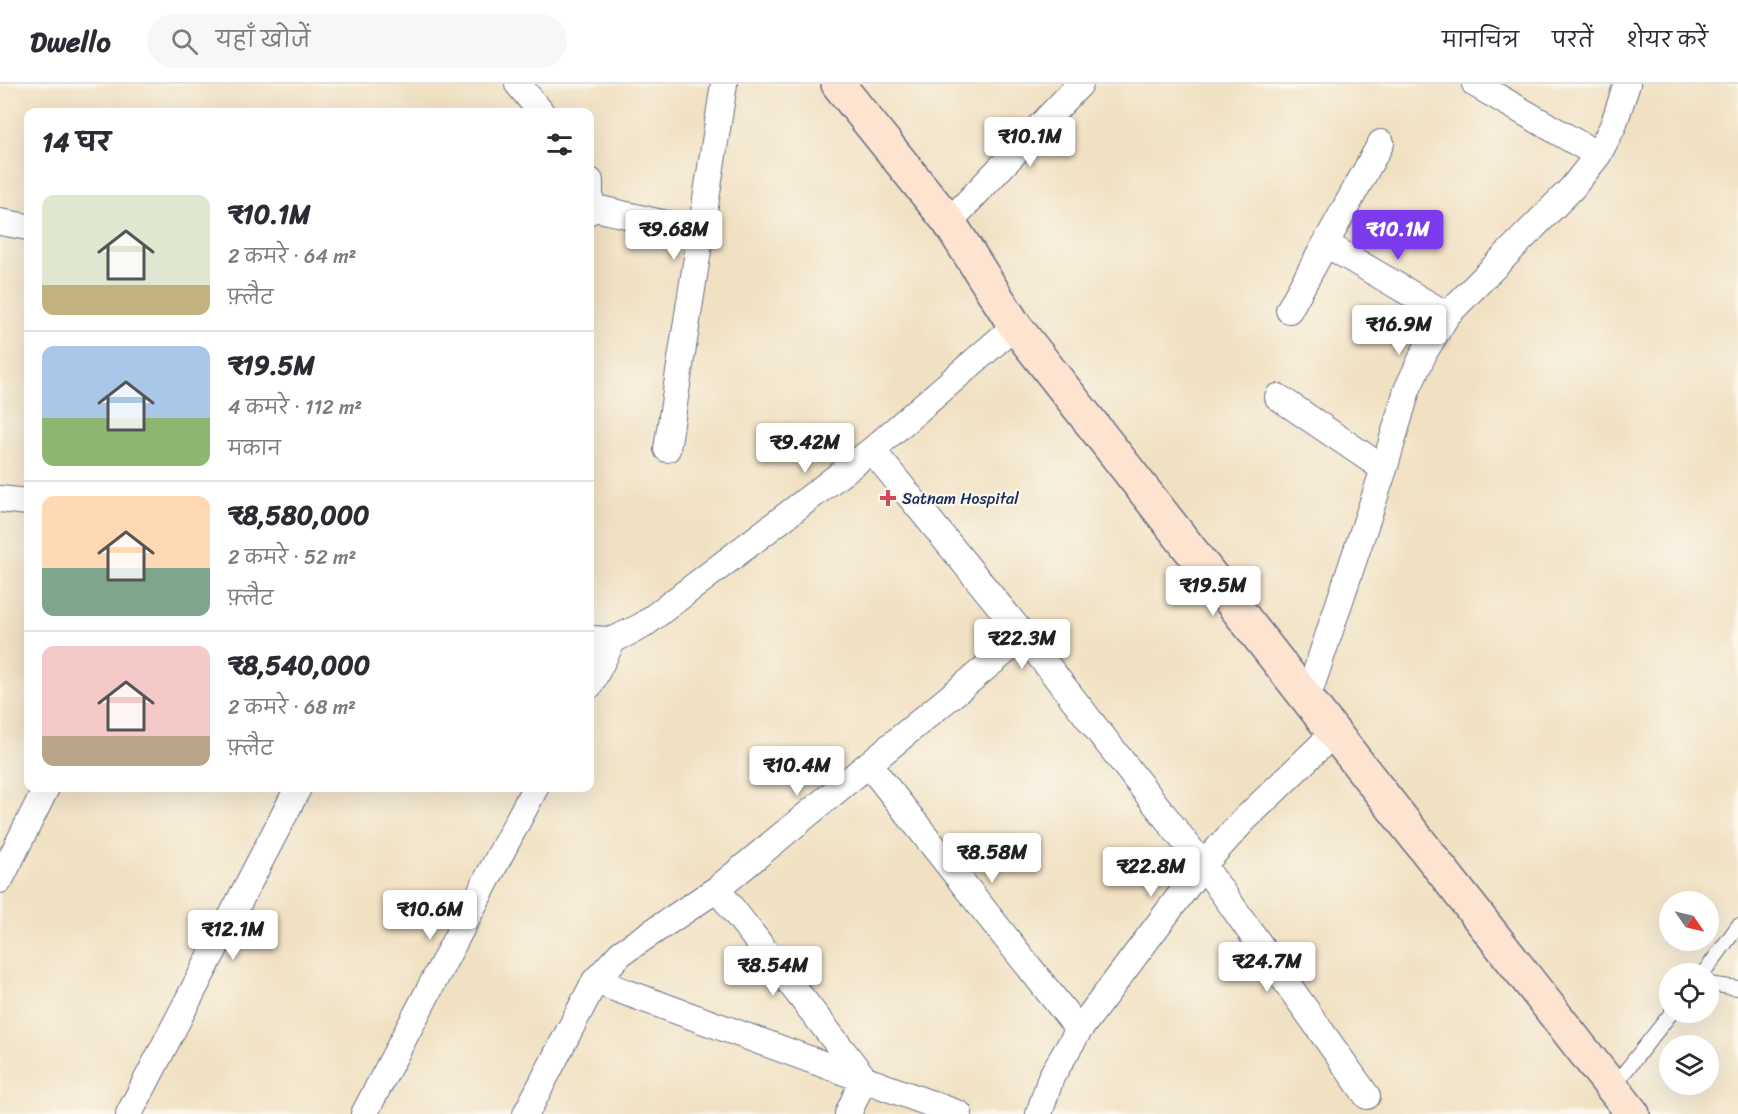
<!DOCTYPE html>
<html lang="hi">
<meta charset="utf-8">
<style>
:root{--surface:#fff;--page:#f7f7f7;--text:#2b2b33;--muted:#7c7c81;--line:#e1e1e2;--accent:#7c3aed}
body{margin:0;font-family:Sriracha,"Playpen Sans Deva",sans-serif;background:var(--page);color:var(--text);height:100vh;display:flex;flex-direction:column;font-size:22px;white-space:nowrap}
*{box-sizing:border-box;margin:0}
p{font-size:20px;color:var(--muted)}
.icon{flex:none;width:33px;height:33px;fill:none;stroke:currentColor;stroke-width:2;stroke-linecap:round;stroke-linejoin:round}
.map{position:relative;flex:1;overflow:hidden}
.panel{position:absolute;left:24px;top:24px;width:570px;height:684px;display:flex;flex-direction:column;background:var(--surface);border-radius:12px;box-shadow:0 6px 24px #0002}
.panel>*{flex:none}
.needle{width:39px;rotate:124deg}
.fabs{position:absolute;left:1659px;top:807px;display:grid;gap:12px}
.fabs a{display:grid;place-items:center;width:60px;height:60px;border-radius:50%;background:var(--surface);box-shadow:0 6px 24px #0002;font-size:30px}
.price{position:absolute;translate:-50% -51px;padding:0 14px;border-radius:6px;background:#fff;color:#222;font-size:20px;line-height:39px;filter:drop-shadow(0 2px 3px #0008)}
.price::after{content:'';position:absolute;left:50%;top:36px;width:18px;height:14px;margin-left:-9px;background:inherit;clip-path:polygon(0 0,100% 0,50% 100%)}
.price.current{background:var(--accent);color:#fff}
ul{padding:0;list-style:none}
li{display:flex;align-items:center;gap:18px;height:150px;padding:0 18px}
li+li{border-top:2px solid var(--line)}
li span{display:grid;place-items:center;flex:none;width:168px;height:120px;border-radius:12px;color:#555}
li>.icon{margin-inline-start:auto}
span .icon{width:72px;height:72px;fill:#fffc;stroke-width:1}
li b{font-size:26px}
h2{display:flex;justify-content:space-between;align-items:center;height:72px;padding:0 18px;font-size:26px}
header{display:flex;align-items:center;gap:36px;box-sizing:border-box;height:84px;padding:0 30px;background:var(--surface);border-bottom:2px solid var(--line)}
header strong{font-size:28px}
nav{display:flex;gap:33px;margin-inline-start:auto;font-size:21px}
.search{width:420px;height:54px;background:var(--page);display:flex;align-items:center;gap:15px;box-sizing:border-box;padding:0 21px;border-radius:33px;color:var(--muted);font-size:22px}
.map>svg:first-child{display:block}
</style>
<header>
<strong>Dwello</strong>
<div class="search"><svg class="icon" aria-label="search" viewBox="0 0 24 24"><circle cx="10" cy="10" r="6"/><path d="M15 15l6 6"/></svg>यहाँ खोजें</div>
<nav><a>मानचित्र</a><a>परतें</a><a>शेयर करें</a></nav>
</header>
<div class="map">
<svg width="1738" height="1030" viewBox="0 0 1738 1030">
<rect width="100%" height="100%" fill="#fbf7ec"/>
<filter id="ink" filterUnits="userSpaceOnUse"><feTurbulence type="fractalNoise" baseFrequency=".0167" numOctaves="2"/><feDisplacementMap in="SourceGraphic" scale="12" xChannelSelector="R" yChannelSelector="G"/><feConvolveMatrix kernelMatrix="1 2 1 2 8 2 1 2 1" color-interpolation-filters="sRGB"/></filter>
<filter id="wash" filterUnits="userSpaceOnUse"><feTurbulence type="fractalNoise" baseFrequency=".008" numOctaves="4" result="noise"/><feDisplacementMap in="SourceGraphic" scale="24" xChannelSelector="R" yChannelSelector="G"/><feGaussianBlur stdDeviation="1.35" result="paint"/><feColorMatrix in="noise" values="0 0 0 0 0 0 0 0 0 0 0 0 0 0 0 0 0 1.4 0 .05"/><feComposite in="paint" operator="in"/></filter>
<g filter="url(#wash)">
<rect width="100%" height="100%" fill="#f1e1c3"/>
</g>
<g filter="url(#ink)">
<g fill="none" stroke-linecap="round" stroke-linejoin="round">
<g stroke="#666d81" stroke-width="16">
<path id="service" d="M1703 890 1738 842
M1708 900 1738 904
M1612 1004 1672 928"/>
</g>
<g stroke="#666d81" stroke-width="28">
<path id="minor" d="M518 0 541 28
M1475 0 1598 71
M590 97V127
M591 123 701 148
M0 138 28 143
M949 138 1080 0
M1326 160 1447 231
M1289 226 1381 59
M1278 313 1384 385
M667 365 724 0
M872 366 1024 552 1203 781 1367 1012
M0 415 28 418
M590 555 613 556 642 542 872 366 1015 242
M590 601 613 556
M1308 612 1384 385 1407 306 1425 267 1447 231 1572 104 1598 71 1613 42 1627 0
M870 682 1079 946
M0 796 46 704
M717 805 864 994 848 1030
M595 897 621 869 717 805 1024 552
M129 1030 298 704
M364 1030 535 704
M526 1030 595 897 959 1030
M1039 1030 1051 993 1079 946 1203 781 1243 737 1335 648"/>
</g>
<g stroke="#666d81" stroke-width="36">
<path id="secondary" d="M838 0 949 138 1015 242 1633 1030"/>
</g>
<use href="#service" stroke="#fff" stroke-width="14"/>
<use href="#minor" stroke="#fff" stroke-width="26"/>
<use href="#secondary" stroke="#fde4d1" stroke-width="33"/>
</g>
</g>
<path fill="#d1495b" stroke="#fbf7ec" stroke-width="2" d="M885 405h6v6h6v6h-6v6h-6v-6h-6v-6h6z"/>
<g text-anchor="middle" stroke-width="4.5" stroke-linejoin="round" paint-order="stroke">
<g font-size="16" fill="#1b2f5e" stroke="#fbf7ec" text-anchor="start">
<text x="902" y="420">Satnam Hospital</text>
</g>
</g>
</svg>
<div class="fabs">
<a><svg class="needle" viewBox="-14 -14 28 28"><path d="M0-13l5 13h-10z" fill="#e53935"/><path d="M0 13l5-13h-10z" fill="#7c7c81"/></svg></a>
<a><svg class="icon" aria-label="locate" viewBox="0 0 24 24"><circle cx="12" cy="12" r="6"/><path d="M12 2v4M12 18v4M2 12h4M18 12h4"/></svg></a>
<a><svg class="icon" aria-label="layers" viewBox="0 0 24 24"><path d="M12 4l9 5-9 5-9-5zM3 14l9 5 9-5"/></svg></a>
</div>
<b class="price" style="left:1030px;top:84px">₹10.1M</b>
<b class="price" style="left:674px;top:177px">₹9.68M</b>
<b class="price current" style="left:1398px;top:177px">₹10.1M</b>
<b class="price" style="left:1399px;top:272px">₹16.9M</b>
<b class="price" style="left:805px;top:390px">₹9.42M</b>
<b class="price" style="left:1213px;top:533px">₹19.5M</b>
<b class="price" style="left:1022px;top:586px">₹22.3M</b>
<b class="price" style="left:797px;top:713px">₹10.4M</b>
<b class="price" style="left:992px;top:800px">₹8.58M</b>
<b class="price" style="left:1151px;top:814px">₹22.8M</b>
<b class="price" style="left:430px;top:857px">₹10.6M</b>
<b class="price" style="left:233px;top:877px">₹12.1M</b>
<b class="price" style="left:1267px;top:909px">₹24.7M</b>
<b class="price" style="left:773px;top:913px">₹8.54M</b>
<section class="panel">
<h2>14 घर<svg class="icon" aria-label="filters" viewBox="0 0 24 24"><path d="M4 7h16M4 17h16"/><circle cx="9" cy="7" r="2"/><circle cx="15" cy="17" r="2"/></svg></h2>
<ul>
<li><span style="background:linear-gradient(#dfe7d0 75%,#c2b280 0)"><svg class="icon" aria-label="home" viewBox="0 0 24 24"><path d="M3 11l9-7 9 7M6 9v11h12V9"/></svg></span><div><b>₹10.1M</b><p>2 कमरे · 64 m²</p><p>फ़्लैट</p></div></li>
<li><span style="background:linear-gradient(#a9c7e8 60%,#8fb573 0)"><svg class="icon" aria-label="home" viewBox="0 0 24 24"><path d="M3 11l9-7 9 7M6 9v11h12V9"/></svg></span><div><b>₹19.5M</b><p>4 कमरे · 112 m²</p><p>मकान</p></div></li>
<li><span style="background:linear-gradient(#ffd9b3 60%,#7fa58c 0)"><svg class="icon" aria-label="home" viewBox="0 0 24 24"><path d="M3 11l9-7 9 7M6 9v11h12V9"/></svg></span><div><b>₹8,580,000</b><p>2 कमरे · 52 m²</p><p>फ़्लैट</p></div></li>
<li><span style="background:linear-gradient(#f6c9c9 75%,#b9a48a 0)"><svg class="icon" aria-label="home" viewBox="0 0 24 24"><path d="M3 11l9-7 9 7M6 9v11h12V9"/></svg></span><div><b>₹8,540,000</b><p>2 कमरे · 68 m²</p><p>फ़्लैट</p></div></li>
</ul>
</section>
</div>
